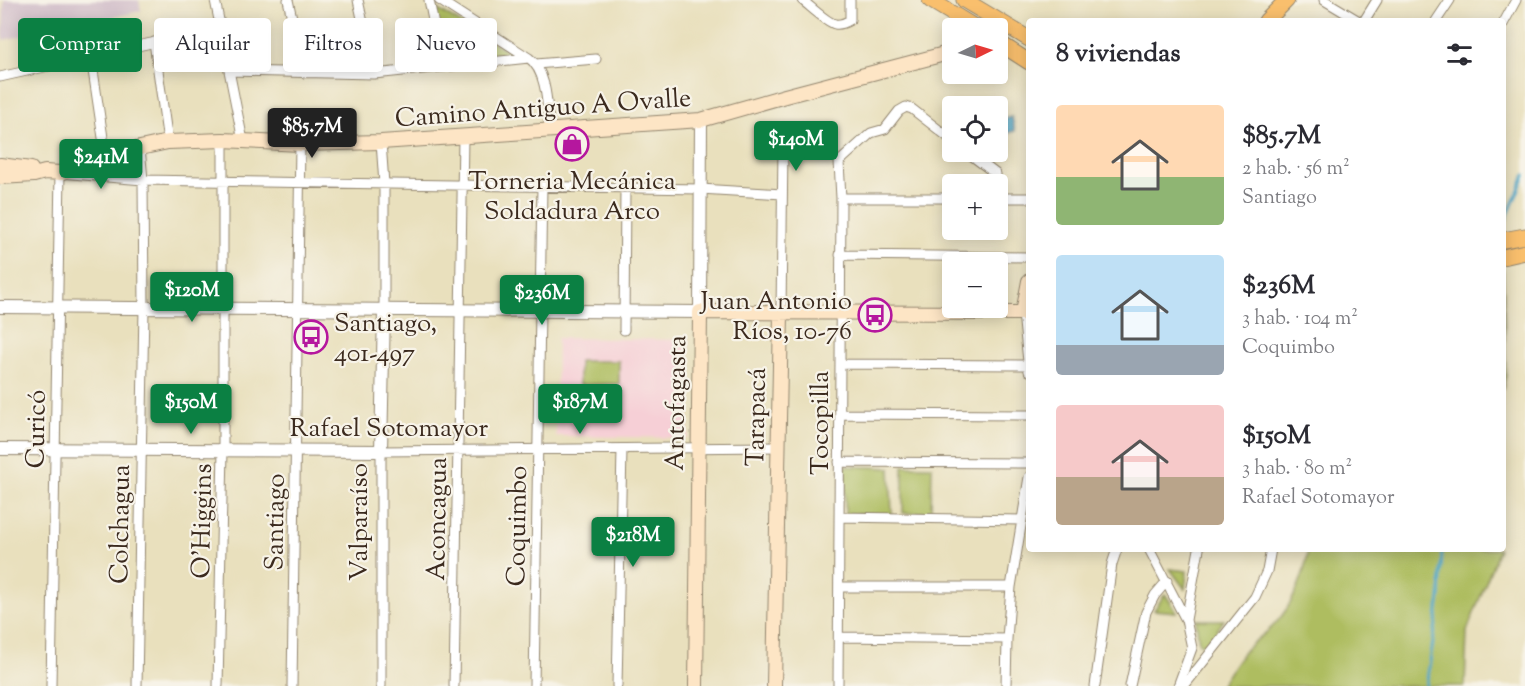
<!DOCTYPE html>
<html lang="es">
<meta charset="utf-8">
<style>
:root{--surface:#fff;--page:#f7f7f7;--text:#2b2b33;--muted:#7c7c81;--accent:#0b8043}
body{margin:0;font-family:"Sorts Mill Goudy",serif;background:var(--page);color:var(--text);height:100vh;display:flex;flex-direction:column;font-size:22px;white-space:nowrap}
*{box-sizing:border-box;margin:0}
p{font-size:20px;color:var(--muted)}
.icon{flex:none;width:33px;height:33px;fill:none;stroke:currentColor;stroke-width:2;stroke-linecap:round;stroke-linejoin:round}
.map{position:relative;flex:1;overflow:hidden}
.panel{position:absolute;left:1026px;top:18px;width:480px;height:534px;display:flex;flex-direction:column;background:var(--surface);border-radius:6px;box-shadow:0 3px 15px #0003}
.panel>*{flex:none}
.guide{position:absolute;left:18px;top:18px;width:570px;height:54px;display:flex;gap:12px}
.needle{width:39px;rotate:85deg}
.fabs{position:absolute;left:942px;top:18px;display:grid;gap:12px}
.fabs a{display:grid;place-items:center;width:66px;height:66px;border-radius:6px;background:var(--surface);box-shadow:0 3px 15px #0003;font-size:30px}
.price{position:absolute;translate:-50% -51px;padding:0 14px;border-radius:6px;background:var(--accent);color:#fff;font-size:20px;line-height:39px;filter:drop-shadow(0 2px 3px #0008)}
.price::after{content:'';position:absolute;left:50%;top:36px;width:18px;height:14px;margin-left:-9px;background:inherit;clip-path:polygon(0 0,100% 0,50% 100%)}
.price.active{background:#222;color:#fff}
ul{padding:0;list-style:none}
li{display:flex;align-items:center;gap:18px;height:150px;padding:0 30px}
li span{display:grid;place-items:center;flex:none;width:168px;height:120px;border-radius:6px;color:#555}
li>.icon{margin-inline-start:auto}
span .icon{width:72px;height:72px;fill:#fffc;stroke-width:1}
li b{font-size:26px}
h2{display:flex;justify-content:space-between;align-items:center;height:72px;padding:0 30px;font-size:26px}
.tag{padding:0 21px;border-radius:6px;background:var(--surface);box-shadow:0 3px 15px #0003;font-size:21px;line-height:54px}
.tag.active{background:var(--accent);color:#fff}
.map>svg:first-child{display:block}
</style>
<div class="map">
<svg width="1525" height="686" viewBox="0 0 1525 686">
<rect width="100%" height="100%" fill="#f7f3e8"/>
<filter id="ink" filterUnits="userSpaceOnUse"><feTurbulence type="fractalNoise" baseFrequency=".0167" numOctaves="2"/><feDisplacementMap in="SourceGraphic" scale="12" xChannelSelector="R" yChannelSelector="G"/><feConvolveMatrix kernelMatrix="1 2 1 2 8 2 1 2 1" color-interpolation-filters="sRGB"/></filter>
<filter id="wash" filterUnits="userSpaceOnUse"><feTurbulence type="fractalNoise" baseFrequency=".008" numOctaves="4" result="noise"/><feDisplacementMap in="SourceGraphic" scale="24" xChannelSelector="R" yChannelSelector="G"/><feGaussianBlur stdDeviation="1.35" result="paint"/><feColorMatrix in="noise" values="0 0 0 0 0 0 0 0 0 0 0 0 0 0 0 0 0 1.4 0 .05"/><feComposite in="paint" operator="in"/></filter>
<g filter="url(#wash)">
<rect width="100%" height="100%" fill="#e9e0bd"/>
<path fill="#f6cfd6" d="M557 338 689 340 688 438 556 436Z"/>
<path fill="#d1bdc9" d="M4 0H139L141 11 3 40Z"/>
<path fill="#aebd60" stroke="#74743f" stroke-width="1.5" d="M432 6 510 53 448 60 443 55Z
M1503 270 1506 376 1503 389Z
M579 361H619V384L579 385Z
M845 466 890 468 892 514H845Z
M903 466H932L931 513H903Z
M1308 549H1499L1467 631 1465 686H1220C1228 675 1235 662 1244 652 1252 642 1266 634 1275 624 1292 606 1306 574 1308 549Z
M1170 569 1187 571 1185 589Z
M1165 594 1177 612 1154 610Z
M1196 620H1224L1206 647 1199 643Z"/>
<path fill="#48a5c7" stroke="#426872" stroke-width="1.5" d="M1012 117 1015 131 1007 133 1005 127 998 128V120Z"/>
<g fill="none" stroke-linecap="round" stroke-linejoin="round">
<path stroke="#48a5c7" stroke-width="3" d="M1503 226 1525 175
M1426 686 1440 598 1442 549"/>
</g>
</g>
<g filter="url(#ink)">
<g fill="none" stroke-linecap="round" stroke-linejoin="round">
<g stroke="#92856e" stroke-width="11">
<path id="minor" d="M215 0 243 141
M288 0 304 73
M358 0 374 74
M429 0 442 66
M439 0 529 58C548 72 547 108 550 131
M802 0C810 6 826 22 835 24 841 25 845 23 850 20V0
M1324 0 1359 21
M1364 21 1377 0
M1436 21 1450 0
M1503 24 1516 0
M154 42 168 142
M91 57 106 158
M536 64 596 59
M229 71 374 74 529 58
M0 77 169 39
M381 142 384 184V310
M967 152 996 174V184
M841 198H952
M998 198H1029
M840 255 1029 257
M781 313 783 148
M1023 313 1029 371
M624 330 625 187
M840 364 1028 365
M840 414 1029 415
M839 462 1029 463
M839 517 1022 520
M1149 549 1186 620 1192 648 1178 686
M839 587H1011
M1186 620 1199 549
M839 637 1007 639
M51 686 60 173 143 180 700 189 782 194
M137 686 144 308 143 180 140 148
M218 686 223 450V140
M292 686 300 144
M381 686V451L779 447
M454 686 463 137
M534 686 542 186
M617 686 622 449
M838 686 841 198 839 162 871 133 885 129 899 111 906 107 912 109 952 140
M1006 686 1007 639 1011 587 1029 477
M1095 686 1112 564 1117 549
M1130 686 1146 612 1155 595 1167 581
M1184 686 1255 597 1267 571 1271 549"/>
</g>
<g stroke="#92856e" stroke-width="14">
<path id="tertiary" d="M0 307 700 312 701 120
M0 449 381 451 384 310"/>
</g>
<g stroke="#92856e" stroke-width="16">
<path id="secondary" d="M0 165 31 169
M0 177 34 175 45 172 60 173 140 148 168 142 223 140 300 144 381 142 701 120 785 96 952 52
M696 686 700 312 1023 313 1029 281
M774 686 781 313"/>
</g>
<g stroke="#92856e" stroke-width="17">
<path id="primary" d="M930 0 976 28
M964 0 1029 39
M1266 21 1287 0
M998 42 1029 62
M1503 240 1525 236
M1503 257 1525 252"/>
</g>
<use href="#minor" stroke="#fff" stroke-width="9"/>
<use href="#tertiary" stroke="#fff" stroke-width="12"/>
<use href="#secondary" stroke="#fde5c5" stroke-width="14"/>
<use href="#primary" stroke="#f9bf6d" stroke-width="15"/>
</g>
</g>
<defs>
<g id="shop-ring" transform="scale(1.725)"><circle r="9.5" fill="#f7f3e8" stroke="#b5179e" stroke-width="1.5"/><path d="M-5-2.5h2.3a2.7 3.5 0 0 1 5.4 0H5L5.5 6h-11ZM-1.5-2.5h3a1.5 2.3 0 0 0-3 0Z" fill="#b5179e"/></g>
<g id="bus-ring" transform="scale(1.725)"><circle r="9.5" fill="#f7f3e8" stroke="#b5179e" stroke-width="1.5"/><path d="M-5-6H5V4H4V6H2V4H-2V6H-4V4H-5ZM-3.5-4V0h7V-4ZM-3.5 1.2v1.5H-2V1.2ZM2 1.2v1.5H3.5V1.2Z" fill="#b5179e"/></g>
</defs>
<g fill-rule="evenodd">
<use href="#shop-ring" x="572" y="144"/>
<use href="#bus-ring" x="875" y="315"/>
<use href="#bus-ring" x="311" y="337"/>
</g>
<g text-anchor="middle" stroke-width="4.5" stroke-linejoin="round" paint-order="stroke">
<g font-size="26" fill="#3b2a1e" stroke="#f7f3e8">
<text transform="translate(543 107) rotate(-4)" y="9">Camino Antiguo A Ovalle</text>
<text transform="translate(675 403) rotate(-89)" y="9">Antofagasta</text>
<text transform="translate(755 417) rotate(-89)" y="9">Tarapacá</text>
<text transform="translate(819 423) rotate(-90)" y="9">Tocopilla</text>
<text x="389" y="436">Rafael Sotomayor</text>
<text transform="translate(35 429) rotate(-89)" y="9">Curicó</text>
<text transform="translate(436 519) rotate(-89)" y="9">Aconcagua</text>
<text transform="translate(201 521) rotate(-89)" y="9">O'Higgins</text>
<text transform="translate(274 522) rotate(-89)" y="9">Santiago</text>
<text transform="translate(358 522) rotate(-90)" y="9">Valparaíso</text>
<text transform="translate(119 524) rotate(-89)" y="9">Colchagua</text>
<text transform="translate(516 526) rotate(-89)" y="9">Coquimbo</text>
</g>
<g font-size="26" fill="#3b2a1e" stroke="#f7f3e8">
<text x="572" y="189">Torneria Mecánica<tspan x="572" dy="30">Soldadura Arco</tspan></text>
<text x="852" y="309" text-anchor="end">Juan Antonio<tspan x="852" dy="30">Ríos, 10-76</tspan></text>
<text x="334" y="331" text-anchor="start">Santiago,<tspan x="334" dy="30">401-497</tspan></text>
</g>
</g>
</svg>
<div class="fabs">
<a><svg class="needle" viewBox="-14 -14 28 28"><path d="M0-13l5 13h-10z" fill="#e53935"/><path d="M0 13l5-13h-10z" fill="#7c7c81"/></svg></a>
<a><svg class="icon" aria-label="locate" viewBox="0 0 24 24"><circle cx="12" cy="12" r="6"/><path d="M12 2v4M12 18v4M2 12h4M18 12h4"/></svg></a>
<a>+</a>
<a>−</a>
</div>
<b class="price active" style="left:312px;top:159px">$85.7M</b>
<b class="price" style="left:796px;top:172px">$140M</b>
<b class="price" style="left:101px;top:190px">$241M</b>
<b class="price" style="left:192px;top:323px">$120M</b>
<b class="price" style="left:542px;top:326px">$236M</b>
<b class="price" style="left:191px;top:435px">$150M</b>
<b class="price" style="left:580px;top:435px">$187M</b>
<b class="price" style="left:633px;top:568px">$218M</b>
<div class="guide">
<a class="tag active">Comprar</a>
<a class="tag">Alquilar</a>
<a class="tag">Filtros</a>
<a class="tag">Nuevo</a>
</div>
<section class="panel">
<h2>8 viviendas<svg class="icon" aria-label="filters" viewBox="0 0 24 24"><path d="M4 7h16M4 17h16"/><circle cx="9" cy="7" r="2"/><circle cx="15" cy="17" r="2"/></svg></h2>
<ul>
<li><span style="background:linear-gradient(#ffd9b3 60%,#8fb573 0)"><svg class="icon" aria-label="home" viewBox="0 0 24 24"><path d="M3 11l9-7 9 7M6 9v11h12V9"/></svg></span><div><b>$85.7M</b><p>2 hab. · 56 m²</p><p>Santiago</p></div></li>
<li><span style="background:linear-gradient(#bfe0f5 75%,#9aa5b1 0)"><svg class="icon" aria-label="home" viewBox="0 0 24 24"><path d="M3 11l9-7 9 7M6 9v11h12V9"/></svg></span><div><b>$236M</b><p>3 hab. · 104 m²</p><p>Coquimbo</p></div></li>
<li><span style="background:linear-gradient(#f6c9c9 60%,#b9a48a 0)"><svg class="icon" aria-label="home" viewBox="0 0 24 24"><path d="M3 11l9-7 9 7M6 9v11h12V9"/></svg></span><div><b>$150M</b><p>3 hab. · 80 m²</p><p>Rafael Sotomayor</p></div></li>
</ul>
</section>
</div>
